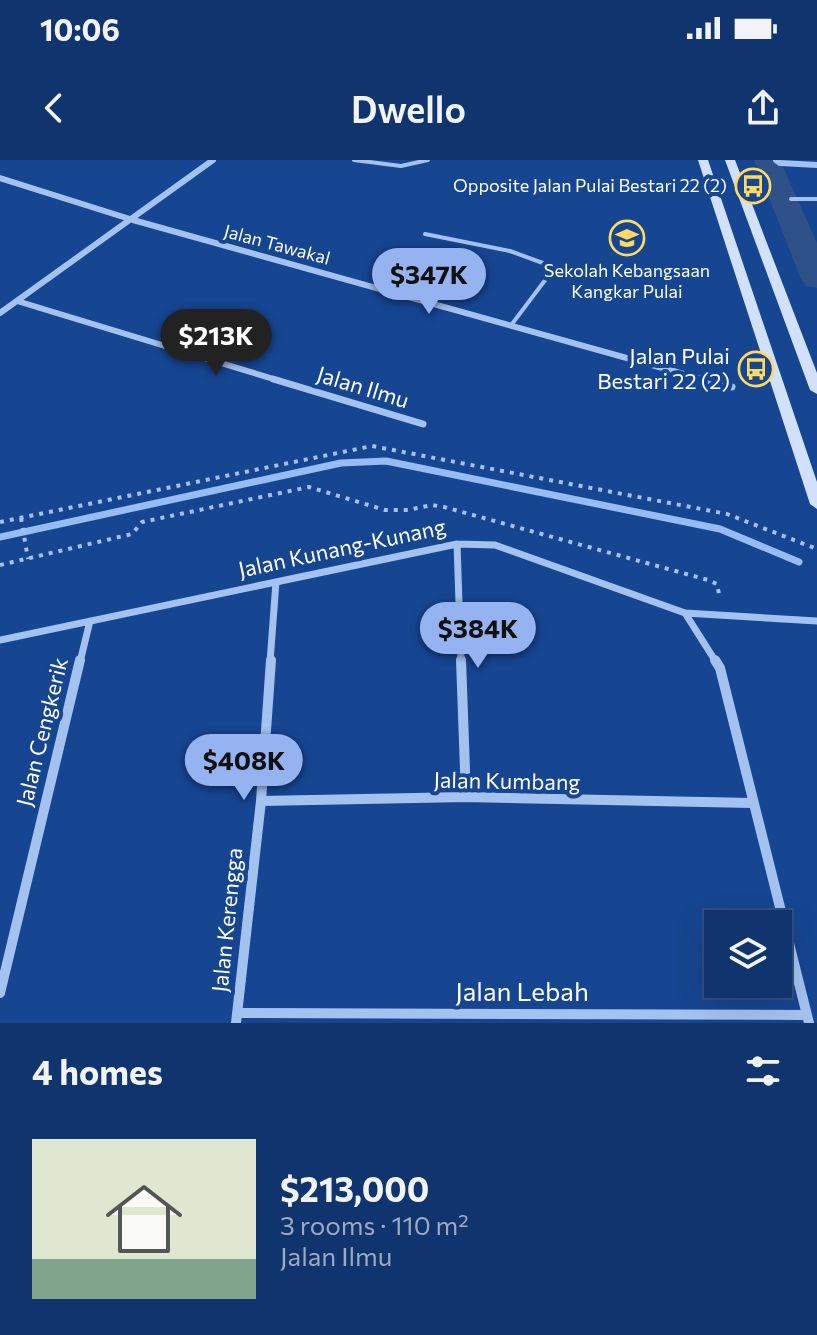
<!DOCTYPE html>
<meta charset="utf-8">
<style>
:root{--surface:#10346d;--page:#193c72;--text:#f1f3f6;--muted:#9caac2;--line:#304f80;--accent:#95b2f1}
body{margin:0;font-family:Commissioner,sans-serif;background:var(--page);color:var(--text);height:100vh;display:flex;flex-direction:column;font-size:30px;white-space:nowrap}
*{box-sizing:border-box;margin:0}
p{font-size:26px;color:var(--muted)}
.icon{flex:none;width:44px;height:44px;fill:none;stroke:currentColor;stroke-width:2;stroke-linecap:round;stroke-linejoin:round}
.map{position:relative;height:863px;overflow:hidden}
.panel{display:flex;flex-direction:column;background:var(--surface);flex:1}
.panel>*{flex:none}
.controls{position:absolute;left:704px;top:750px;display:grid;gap:16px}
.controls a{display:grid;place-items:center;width:88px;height:88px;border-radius:0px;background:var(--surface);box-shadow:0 8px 32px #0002,0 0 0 2px var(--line);font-size:40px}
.price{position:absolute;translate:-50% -68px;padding:0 18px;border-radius:28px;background:var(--accent);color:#111;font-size:26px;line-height:52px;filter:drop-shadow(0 2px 4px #0008)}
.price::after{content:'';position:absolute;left:50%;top:48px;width:24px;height:18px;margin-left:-12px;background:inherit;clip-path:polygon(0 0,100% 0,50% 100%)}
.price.active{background:#222;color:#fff}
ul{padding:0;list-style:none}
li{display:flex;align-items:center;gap:24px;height:200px;padding:0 32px}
li span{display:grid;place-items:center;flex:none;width:224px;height:160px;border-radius:0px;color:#555}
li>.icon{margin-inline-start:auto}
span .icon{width:96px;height:96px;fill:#fffc;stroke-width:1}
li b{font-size:34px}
h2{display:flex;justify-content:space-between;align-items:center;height:96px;padding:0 32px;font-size:34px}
.status{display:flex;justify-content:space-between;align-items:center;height:56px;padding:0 40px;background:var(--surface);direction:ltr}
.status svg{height:22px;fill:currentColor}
header{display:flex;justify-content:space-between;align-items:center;height:104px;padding:0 32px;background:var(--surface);font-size:36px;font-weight:600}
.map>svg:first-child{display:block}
</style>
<div class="status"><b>10:06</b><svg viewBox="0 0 49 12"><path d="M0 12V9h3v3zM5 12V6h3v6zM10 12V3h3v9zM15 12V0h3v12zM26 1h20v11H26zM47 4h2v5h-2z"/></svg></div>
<header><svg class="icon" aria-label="back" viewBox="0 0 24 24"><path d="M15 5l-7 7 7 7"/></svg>Dwello<svg class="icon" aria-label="share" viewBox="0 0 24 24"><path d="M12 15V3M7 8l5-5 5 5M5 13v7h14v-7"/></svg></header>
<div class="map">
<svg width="817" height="863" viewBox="0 0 817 863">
<rect width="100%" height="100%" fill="#164591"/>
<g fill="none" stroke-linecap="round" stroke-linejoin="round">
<path stroke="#96bcf3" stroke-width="7" d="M0 377 341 303 386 301 720 369 799 402"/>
<path fill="#2e5189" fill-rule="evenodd" d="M754 0H780L817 83V128L806 126 801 119Z"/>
<path stroke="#a4c2f0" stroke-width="4" stroke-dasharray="4 6" stroke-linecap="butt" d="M21 358 28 399
M0 362 372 286 727 354 817 389
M0 405 132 374 142 362 309 327 385 350H408L432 345 444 347 708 420 717 424 720 439"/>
<path stroke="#a4c2f0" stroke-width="4" d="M354 0 401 6 428 0
M791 39H817
M425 74 510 91 551 106 552 111 512 164"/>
<path stroke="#a4c2f0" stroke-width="6" d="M776 0 780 3 817 5
M0 18 133 60 709 221
M17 141 280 221
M0 153 213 0"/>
<path stroke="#a4c2f0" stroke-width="7" d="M273 219 423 264
M702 219 732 227
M457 384 461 502
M685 453 716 502
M0 480 457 384 495 385 685 453 817 461
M80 502 90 461
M270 502 276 422"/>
<path stroke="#a4c2f0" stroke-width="10" d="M461 500 466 637
M715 500 720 508 809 863
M261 641 466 637 752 643
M0 833 80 500
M237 853 807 855
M236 863 261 641 271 500"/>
<path fill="#d2e1fb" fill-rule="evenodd" d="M698 0H708L817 322V349L810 344Z
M725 0H735L817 213V234L810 230Z"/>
</g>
<defs>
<g id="bus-ring" transform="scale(1.8)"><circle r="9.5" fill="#164591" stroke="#ffda63" stroke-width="1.5"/><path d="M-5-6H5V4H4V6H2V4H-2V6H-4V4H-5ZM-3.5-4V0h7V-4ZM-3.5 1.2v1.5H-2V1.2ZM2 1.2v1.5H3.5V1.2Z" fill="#ffda63"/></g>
<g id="school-ring" transform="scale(1.8)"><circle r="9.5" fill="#164591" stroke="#ffda63" stroke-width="1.5"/><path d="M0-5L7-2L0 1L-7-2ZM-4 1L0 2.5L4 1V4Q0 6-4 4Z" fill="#ffda63"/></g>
</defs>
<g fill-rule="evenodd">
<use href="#bus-ring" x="753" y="26"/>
<use href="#school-ring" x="627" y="78"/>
<use href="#bus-ring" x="756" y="209"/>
</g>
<g text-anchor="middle" stroke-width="8" stroke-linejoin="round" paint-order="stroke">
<g font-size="18" fill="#fff" stroke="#164591" text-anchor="end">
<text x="727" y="32">Opposite Jalan Pulai Bestari 22 (2)</text>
<text x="627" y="117" text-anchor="middle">Sekolah Kebangsaan<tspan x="627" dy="21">Kangkar Pulai</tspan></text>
</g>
<g font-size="18" fill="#fff" stroke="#164591">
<text transform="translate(277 85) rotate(15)" y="6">Jalan Tawakal</text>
</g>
<g font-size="22" fill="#fff" stroke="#164591" text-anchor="end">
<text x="730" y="204">Jalan Pulai<tspan x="730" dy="25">Bestari 22 (2)</tspan></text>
</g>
<g font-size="22" fill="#fff" stroke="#164591">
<text transform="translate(363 227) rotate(17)" y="8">Jalan Ilmu</text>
<text transform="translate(342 388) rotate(-12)" y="8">Jalan Kunang-Kunang</text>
<text transform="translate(42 572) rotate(-76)" y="8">Jalan Cengkerik</text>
<text transform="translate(507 621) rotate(1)" y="8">Jalan Kumbang</text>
<text transform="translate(227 760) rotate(-84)" y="8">Jalan Kerengga</text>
</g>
<g font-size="26" fill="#fff" stroke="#164591">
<text x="522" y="841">Jalan Lebah</text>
</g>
</g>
</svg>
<div class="controls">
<a><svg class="icon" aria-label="layers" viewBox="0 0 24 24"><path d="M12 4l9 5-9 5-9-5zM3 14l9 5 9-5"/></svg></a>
</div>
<b class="price" style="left:429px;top:156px">$347K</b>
<b class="price active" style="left:216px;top:217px">$213K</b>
<b class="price" style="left:478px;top:510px">$384K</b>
<b class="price" style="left:244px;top:642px">$408K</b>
</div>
<section class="panel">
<h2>4 homes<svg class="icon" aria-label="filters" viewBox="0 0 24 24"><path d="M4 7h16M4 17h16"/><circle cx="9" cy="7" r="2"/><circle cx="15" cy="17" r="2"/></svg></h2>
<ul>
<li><span style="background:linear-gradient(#dfe7d0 75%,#7fa58c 0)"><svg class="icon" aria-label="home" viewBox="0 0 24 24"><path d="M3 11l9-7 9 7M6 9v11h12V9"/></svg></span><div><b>$213,000</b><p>3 rooms · 110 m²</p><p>Jalan Ilmu</p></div></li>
</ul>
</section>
